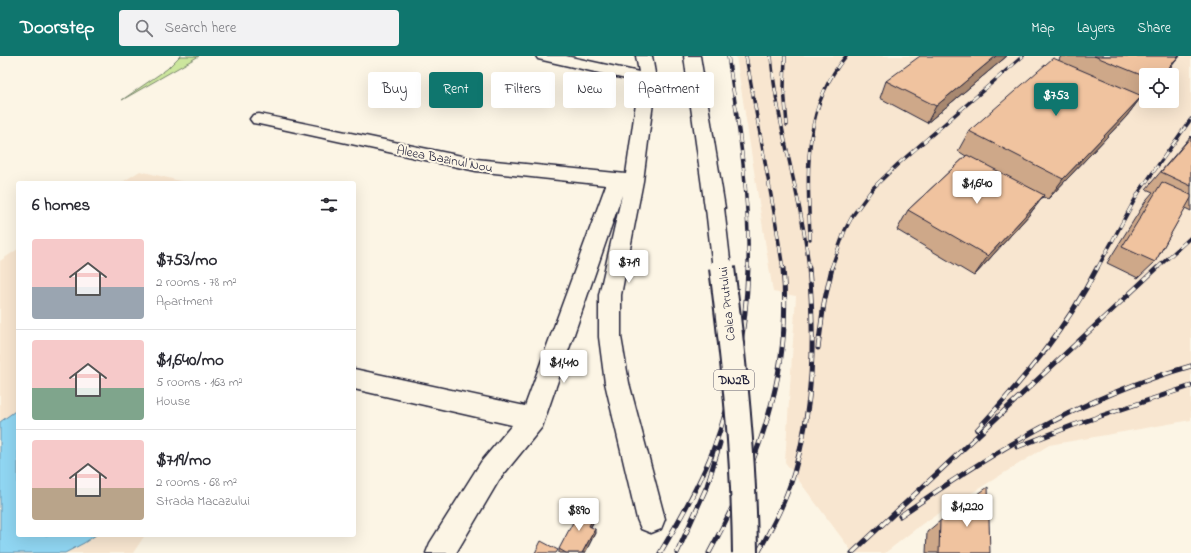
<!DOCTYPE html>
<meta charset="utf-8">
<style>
:root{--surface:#fff;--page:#f2f2f3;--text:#2b2b33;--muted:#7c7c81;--line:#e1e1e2;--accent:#0f766e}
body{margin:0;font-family:"Indie Flower",sans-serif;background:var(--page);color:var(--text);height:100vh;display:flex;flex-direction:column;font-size:15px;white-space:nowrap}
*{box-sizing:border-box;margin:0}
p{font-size:13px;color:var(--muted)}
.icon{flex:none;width:22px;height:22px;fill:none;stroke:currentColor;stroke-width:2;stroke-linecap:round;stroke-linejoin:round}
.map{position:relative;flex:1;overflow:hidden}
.panel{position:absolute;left:16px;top:125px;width:340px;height:356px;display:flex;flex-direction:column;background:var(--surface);border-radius:4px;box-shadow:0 4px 16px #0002}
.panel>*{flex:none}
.hud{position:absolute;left:368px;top:16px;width:380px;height:36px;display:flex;gap:8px}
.fabs{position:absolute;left:1139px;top:12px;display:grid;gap:8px}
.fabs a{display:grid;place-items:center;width:40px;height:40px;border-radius:4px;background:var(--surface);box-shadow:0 4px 16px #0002;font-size:20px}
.price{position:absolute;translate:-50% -34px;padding:0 9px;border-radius:4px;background:#fff;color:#222;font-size:13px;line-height:26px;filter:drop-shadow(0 1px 2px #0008)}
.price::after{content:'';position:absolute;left:50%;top:24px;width:12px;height:9px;margin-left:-6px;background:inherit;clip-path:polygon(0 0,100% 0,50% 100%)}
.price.current{background:var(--accent);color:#fff}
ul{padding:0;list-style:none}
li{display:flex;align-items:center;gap:12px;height:100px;padding:0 16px}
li+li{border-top:1px solid var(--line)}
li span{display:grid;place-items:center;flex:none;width:112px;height:80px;border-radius:4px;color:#555}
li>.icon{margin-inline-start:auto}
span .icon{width:48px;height:48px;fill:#fffc;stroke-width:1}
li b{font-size:17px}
h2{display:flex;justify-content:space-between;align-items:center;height:48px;padding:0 16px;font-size:17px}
.chip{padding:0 14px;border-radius:4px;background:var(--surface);box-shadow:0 4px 16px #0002;font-size:14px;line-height:36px}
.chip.current{background:var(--accent);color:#fff}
header{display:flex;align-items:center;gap:24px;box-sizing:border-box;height:56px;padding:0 20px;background:var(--accent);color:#fff}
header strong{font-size:19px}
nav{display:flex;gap:22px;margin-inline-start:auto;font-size:14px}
.search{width:280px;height:36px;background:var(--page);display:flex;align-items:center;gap:10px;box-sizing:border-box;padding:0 14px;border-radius:4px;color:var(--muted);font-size:15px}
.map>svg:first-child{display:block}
</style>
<header>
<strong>Doorstep</strong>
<div class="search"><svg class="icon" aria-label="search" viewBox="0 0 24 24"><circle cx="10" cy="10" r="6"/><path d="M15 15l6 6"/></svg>Search here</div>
<nav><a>Map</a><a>Layers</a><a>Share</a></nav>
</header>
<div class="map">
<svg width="1191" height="497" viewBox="0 0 1191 497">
<rect width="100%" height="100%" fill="#fcf5e5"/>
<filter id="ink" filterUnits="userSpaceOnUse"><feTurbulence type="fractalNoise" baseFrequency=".025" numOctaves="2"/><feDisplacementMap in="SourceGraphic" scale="8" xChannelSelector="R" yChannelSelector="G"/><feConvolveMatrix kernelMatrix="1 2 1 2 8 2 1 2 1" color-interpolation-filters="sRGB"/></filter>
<g filter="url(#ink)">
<path fill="#f8e6d0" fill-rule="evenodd" d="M736 0H1191V364L1049 389 922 468 885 497H853L785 406 796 240 773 236ZM1146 19H1172V45H1146Z
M140 115 188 127H121Z
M18 193V479H145L133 497H0V205Z"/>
<path fill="#cce69d" stroke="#77846c" d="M180 0H199L122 44 167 13Z"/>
<path fill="#90d6f2" stroke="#648ea9" d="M18 353V479H96L84 487 65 497H0V366Z"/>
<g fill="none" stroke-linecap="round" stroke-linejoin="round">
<g stroke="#22223b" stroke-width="3">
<path id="minor" d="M536 0H566L639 16 636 0H652L656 23 643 125 621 239V281L629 327 665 463 661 473 651 477 641 473 637 463 605 327 599 281V239L622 139 542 371 499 424 456 497H426L430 487 481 406 512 369 354 333V313L525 350 606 129 476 115 259 68 253 67 250 63 253 59 259 58 476 103 626 118 639 26 538 3Z"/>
</g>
<g stroke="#22223b" stroke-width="3">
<path id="highway" d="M684 0H700L725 152 722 157 715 159 708 157 705 152Z"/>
</g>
<use href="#minor" fill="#fcf5e5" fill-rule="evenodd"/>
<use href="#highway" fill="#fcf5e5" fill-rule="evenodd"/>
<g stroke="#22223b" stroke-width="3.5">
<path id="rail-far1" d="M728 0C739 71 750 141 748 213
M746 0 774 156 783 213
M771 0C777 72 802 141 809 213
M785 0 784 32 787 69
M810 183C808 117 801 54 846 0
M831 213 845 174 853 159 873 132 898 108 1023 0
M1097 213 1139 136 1191 63
M1156 213 1191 181"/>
</g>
<g stroke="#22223b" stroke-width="5">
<path id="rail" d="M818 292 824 247 832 212
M977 374C1023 324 1066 273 1097 212
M1017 391 1074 369 1191 330
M900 460C993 396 1081 341 1191 310
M660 497C679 465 698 432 712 397 734 339 746 274 748 212
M677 497 707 430 720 387
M709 497C758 406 793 318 783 212
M758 497C772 471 786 445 794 417 814 350 815 281 809 212
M852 497 1157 212"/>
</g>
<use href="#rail-far1" stroke="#fcf5e5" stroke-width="2.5" stroke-dasharray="8" stroke-linecap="butt"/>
<use href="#rail" stroke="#fcf5e5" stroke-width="3.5" stroke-dasharray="10" stroke-linecap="butt"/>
<g stroke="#22223b" stroke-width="21" stroke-linecap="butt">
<path id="highway-bridge-far1" d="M715 152 722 213"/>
</g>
<g stroke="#22223b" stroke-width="28" stroke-linecap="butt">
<path id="highway-bridge" d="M722 212C734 307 744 401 745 497"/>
</g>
<use href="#highway-bridge-far1" stroke="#fcf5e5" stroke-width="18"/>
<use href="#highway-bridge" stroke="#fcf5e5" stroke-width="24"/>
</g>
<path fill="#cea889" stroke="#22223b" d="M1007 0 927 67 880 42 886 25Z
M1061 0H1180L1164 19H1146V39L1143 42 1141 41 1126 61 1048 143 1043 141 1029 159 974 220 897 174 908 154 966 100 958 95 969 75 1059 4Z
M1191 80V155L1185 152 1155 206 1138 222 1107 207 1147 143 1153 136 1146 133Z
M596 461 591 471 595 477 585 497H559V493Z
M940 465 990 497H926L927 476Z"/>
<path fill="#a8886f" stroke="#22223b" d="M996 0H1007L927 67 936 50Z
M1179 0H1180L1164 19H1162Z
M1142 40 1126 61 1048 143 1063 123Z
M1044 139 1029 159 974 220 988 200Z
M596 456V461L589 474V470Z
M595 473V477L585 497H582Z"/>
<path fill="#f0c39f" stroke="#22223b" d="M920 0H996L936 50 886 25Z
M1094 0H1179L1162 19H1146V21Z
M1053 2 1142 40 1063 123 969 75Z
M1191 81V130L1161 116Z
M967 99 1044 139 988 200 908 154Z
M1162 126 1191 139V142L1155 206 1122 191Z
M988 431 990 497H939L940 465Z
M582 449 596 456 589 470 595 473 582 497H566L559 493Z
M541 485 558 494 556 497H535Z"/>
</g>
<g text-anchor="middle" stroke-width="4" stroke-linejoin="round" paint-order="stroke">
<rect fill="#fcf5e5" stroke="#63616e" stroke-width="1" x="714" y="314" width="40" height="20" rx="3"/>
<g font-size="12" font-weight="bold" fill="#22223b">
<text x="734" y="328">DN2B</text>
</g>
<g font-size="13" fill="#22223b" stroke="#fcf5e5">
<text transform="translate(445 102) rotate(11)" y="5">Aleea Bazinul Nou</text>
<text transform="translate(726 248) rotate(-96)" y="5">Calea Prutului</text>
</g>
</g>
</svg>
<div class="fabs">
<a><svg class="icon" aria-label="locate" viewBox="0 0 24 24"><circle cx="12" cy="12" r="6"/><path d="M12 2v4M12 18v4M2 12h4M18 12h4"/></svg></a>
</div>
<b class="price current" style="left:1056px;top:61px">$753</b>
<b class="price" style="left:977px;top:149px">$1,640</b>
<b class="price" style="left:629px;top:228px">$719</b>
<b class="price" style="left:564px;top:328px">$1,410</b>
<b class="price" style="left:967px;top:472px">$1,220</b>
<b class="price" style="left:579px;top:476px">$890</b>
<div class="hud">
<a class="chip">Buy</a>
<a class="chip current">Rent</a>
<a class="chip">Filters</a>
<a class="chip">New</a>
<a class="chip">Apartment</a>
</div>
<section class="panel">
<h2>6 homes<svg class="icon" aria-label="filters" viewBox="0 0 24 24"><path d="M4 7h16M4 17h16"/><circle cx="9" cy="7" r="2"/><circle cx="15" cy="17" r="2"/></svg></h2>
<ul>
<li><span style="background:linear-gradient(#f6c9c9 60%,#9aa5b1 0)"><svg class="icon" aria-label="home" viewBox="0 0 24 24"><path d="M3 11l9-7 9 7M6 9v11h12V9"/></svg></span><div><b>$753/mo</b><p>2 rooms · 78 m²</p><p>Apartment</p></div></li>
<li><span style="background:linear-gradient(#f6c9c9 60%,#7fa58c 0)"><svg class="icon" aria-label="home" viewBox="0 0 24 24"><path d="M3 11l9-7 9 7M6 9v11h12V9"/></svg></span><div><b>$1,640/mo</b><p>5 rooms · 163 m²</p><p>House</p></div></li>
<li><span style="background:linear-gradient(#f6c9c9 60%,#b9a48a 0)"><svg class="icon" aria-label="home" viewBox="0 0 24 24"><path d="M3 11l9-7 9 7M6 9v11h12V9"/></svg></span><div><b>$719/mo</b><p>2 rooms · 68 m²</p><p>Strada Macazului</p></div></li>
</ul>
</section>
</div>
